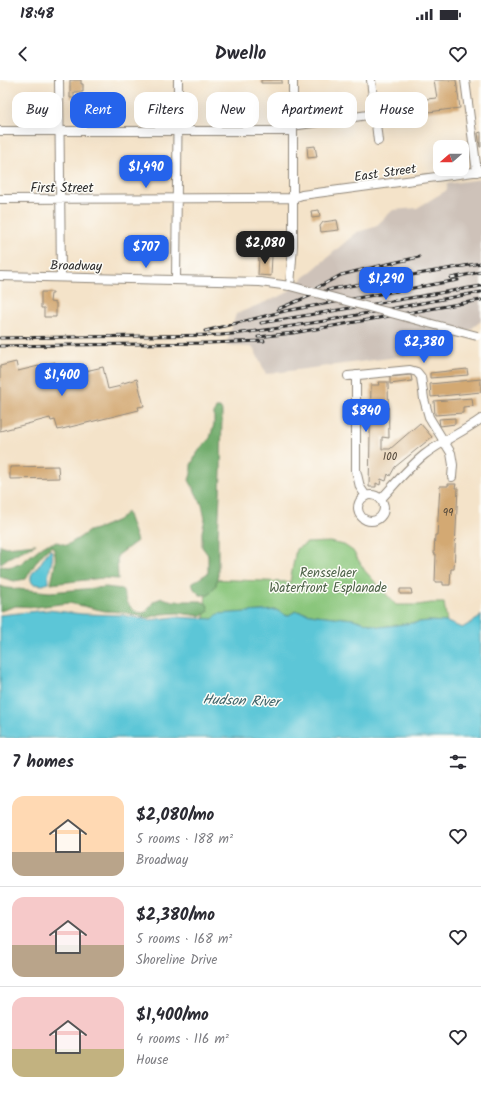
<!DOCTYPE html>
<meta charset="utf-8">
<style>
:root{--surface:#fff;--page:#f2f2f3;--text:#2b2b33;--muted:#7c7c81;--line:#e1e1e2;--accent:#2563eb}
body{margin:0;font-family:Kalam,sans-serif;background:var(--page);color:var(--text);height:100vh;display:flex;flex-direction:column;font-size:15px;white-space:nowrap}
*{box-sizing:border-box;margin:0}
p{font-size:13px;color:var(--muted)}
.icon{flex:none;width:22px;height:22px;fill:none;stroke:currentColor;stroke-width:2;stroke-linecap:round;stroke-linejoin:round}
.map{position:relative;height:658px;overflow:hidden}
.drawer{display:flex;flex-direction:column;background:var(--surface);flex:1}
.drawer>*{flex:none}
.hud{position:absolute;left:12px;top:12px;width:457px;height:36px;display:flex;gap:8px}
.needle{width:26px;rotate:250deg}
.fabs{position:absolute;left:433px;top:60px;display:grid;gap:8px}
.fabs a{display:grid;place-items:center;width:36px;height:36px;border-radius:8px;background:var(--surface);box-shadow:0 4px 16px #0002;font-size:20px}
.price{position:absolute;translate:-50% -34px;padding:0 9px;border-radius:8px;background:var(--accent);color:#fff;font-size:13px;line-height:26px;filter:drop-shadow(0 1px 2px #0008)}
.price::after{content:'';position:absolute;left:50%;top:24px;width:12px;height:9px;margin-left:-6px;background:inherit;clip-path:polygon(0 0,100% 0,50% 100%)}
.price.active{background:#222;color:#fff}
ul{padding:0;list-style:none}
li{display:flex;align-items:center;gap:12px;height:100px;padding:0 12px}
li+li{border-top:1px solid var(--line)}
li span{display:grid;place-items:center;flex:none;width:112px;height:80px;border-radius:12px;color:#555}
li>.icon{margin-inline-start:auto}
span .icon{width:48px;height:48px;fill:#fffc;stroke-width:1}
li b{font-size:17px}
h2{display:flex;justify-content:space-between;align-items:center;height:48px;padding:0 12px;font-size:17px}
.chip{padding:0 14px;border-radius:12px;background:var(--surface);box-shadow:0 4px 16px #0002;font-size:14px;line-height:36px}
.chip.active{background:var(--accent);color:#fff}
.status{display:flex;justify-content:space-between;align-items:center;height:28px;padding:0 20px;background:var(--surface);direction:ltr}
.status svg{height:11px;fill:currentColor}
header{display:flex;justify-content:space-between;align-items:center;height:52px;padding:0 12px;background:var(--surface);font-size:18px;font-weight:800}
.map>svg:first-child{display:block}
</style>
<div class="status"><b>18:48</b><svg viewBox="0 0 49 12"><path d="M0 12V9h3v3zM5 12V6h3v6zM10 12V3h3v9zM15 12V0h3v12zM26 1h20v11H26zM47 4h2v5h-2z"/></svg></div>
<header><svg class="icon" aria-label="back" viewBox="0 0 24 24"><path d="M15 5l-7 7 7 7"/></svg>Dwello<svg class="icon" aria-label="heart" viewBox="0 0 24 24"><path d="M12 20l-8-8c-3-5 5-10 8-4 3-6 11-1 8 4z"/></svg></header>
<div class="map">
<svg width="481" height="658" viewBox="0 0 481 658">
<rect width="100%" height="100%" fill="#fdfcf7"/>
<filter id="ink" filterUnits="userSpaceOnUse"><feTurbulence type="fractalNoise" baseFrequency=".025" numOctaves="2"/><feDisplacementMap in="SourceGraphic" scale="8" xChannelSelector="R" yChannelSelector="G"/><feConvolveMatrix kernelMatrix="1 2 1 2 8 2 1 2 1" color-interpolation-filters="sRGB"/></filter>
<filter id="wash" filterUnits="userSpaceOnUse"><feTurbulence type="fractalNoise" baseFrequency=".012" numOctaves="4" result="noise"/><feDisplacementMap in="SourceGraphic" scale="16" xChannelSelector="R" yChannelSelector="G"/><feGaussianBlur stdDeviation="0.9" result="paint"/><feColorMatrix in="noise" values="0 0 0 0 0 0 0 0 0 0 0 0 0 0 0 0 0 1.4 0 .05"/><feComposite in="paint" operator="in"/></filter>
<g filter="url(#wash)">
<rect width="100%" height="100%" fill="#f4e3c9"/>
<path fill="#cec2b9" d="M481 99V241L444 271 266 294 253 267 226 266 236 234 285 214 357 152 375 147 393 130 417 128 447 110V104Z"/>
<path fill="#8ac67b" stroke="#5a7853" d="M331 462 344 465 353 471 365 491 396 525H418L431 523H444L447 542 428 541 380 547 353 539 316 535 296 531 287 536 276 530 219 534 213 539H204L207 499 290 502 296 469 307 463Z"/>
<path fill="#6fab6b" stroke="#4d6b4b" d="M216 328H220L222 331 221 393 218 456V495L216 505 209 515H200L194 509 192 503 208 493V475L202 467V452L205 439 202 425 189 400 191 394V385L196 375 202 366 210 358 214 344V333Z
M127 432 137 461 117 476 118 499 103 498 51 504C53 493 59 475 52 466 40 474 33 487 26 499L14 501 0 497V486L8 487 20 484 44 465 57 462 67 465 79 458 89 451 102 447 118 440Z
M36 464 8 478 0 484V465L6 467Z
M0 506 7 508 50 512 106 507 122 509C126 520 131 536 146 532L154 521 162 518 173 521H201L207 524 209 531 201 536 178 533 161 534 148 538 123 532 105 531 69 523 36 527 16 526 0 531Z"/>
<path fill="#5cc6d7" stroke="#447881" d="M50 470H51C55 478 50 484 49 493 48 496 48 500 48 503L43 505 33 504C26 495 38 488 42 481 45 477 46 473 50 470Z
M48 530 82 534 122 535 150 540 174 537 213 539 218 534 276 530 287 536 296 531 316 535 353 539 380 547 428 541 447 542 462 548 479 538 481 535V658H0V535Z"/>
<g id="blocks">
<path fill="#d3a973" d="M70 0H81V4H83V12H74V18H70Z
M261 0H282V3H261Z
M434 0H456L460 28 428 32 426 19 437 18Z
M481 52V67H480L478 53Z
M315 66 317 77 308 78 307 67Z
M319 130 320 137 312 138 311 131Z
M337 140 339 150 321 152 320 146 323 142Z
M261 173H269V176H272L271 196 258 195 259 176H261Z
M41 212H53V214H51L50 222 56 223V237H44V228H41Z
M16 282 18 291 55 282 59 297 103 287 108 309 121 306 120 304 137 299 144 326 138 327 139 330 58 350 55 340 51 341 50 338 0 351V286Z
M467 289 468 295 430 298V293Z
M411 295 412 301 390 304V297Z
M481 299V312L431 317 430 304Z
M378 302H388L389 358 382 357V369H390L420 343 432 357 395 387 390 396 388 394 386 401 381 399 380 405 376 403V407H369L371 305H379Z
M472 318 473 326 463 327V333L435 335 434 321Z
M455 338V344L440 346 439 339Z
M58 386 59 398 10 399V387Z
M448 404H456L455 408H458L454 489H451L450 505H443V502H435L436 474H434L435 455H437L440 406H448Z
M400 509H411L412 514H400Z"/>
</g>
</g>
<g filter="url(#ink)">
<use href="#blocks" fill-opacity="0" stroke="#90877a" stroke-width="1"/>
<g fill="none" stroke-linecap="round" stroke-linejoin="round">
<g stroke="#90877a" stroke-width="10">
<path id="minor" d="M59 0 61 197
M371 0 378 61
M465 0 477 92
M292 46 375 34
M0 51H293
M0 119 293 118 302 115 481 91
M0 196 260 202 290 206 293 165V0
M176 200 178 0
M356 295V390L360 407 366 416
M348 296 410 290 417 292 421 297 424 319 429 337 451 373 453 385 452 397
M358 428a13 13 0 1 1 26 0a13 13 0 1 1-26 0Z
M381 419C395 404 408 388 424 375 442 361 463 352 481 339"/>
</g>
<use href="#minor" stroke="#fff" stroke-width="8"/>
<g stroke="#2b2b2b" stroke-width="3">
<path id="rail" d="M451 198 481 192
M309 212 341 195 357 191 419 177
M278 229 312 215 332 209 481 183
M261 243 481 206
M205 251 285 231 458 200
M258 257 293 253 481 220
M0 258 221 255C258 252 294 246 330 240 380 231 431 221 481 212
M0 266 209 263 264 261"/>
</g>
<use href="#rail" stroke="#fdfcf7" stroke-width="1.5" stroke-dasharray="4.5" stroke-linecap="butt"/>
<g stroke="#90877a" stroke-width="10" stroke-linecap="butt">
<path id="minor-bridge" d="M290 206 477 256"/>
</g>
<use href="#minor-bridge" stroke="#fff" stroke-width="8"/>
</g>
</g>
<g text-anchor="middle" stroke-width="3" stroke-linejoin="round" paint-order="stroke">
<g font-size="11" fill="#554a3d">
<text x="390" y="380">100</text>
<text x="448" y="436">99</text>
</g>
<g font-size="13" fill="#2b2b2b" stroke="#fdfcf7">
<text transform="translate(385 92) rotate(-8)" y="5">East Street</text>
<text x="62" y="112">First Street</text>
<text transform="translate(76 185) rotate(1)" y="5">Broadway</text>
</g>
<g font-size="13" fill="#4c6147" stroke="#fdfcf7">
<text x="328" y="497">Rensselaer<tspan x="328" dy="15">Waterfront Esplanade</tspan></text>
</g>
<g font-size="14" font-style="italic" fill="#3c6167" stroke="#fdfcf7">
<text transform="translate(241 620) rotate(2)" y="5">Hudson River</text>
</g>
</g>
</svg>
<div class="fabs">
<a><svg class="needle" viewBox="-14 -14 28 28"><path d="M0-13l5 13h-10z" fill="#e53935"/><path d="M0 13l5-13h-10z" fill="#7c7c81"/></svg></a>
</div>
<b class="price" style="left:146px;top:109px">$1,490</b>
<b class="price active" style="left:265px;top:185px">$2,080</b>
<b class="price" style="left:146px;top:189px">$707</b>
<b class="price" style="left:386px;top:221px">$1,290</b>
<b class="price" style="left:424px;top:284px">$2,380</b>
<b class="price" style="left:62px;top:317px">$1,400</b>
<b class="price" style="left:366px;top:353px">$840</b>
<div class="hud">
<a class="chip">Buy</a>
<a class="chip active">Rent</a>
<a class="chip">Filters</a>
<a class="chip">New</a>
<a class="chip">Apartment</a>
<a class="chip">House</a>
</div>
</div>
<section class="drawer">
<h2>7 homes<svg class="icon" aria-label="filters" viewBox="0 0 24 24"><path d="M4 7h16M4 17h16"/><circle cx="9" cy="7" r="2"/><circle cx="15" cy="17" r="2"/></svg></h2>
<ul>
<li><span style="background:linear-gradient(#ffd9b3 70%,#b9a48a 0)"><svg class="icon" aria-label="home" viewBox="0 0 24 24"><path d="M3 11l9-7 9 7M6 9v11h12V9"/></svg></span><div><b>$2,080/mo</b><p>5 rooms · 188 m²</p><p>Broadway</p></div><svg class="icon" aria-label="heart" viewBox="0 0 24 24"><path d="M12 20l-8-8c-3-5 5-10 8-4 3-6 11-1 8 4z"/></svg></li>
<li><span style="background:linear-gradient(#f6c9c9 60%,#b9a48a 0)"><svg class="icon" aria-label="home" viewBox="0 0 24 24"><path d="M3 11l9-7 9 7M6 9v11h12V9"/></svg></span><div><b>$2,380/mo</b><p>5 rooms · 168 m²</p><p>Shoreline Drive</p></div><svg class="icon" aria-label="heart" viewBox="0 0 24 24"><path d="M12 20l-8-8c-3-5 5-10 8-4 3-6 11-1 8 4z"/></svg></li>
<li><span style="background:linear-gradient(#f6c9c9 65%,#c2b280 0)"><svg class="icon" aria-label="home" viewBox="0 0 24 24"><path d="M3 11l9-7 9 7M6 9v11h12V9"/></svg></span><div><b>$1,400/mo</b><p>4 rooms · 116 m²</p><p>House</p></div><svg class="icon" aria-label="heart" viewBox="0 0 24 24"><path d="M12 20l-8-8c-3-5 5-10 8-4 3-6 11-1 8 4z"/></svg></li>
</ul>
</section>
